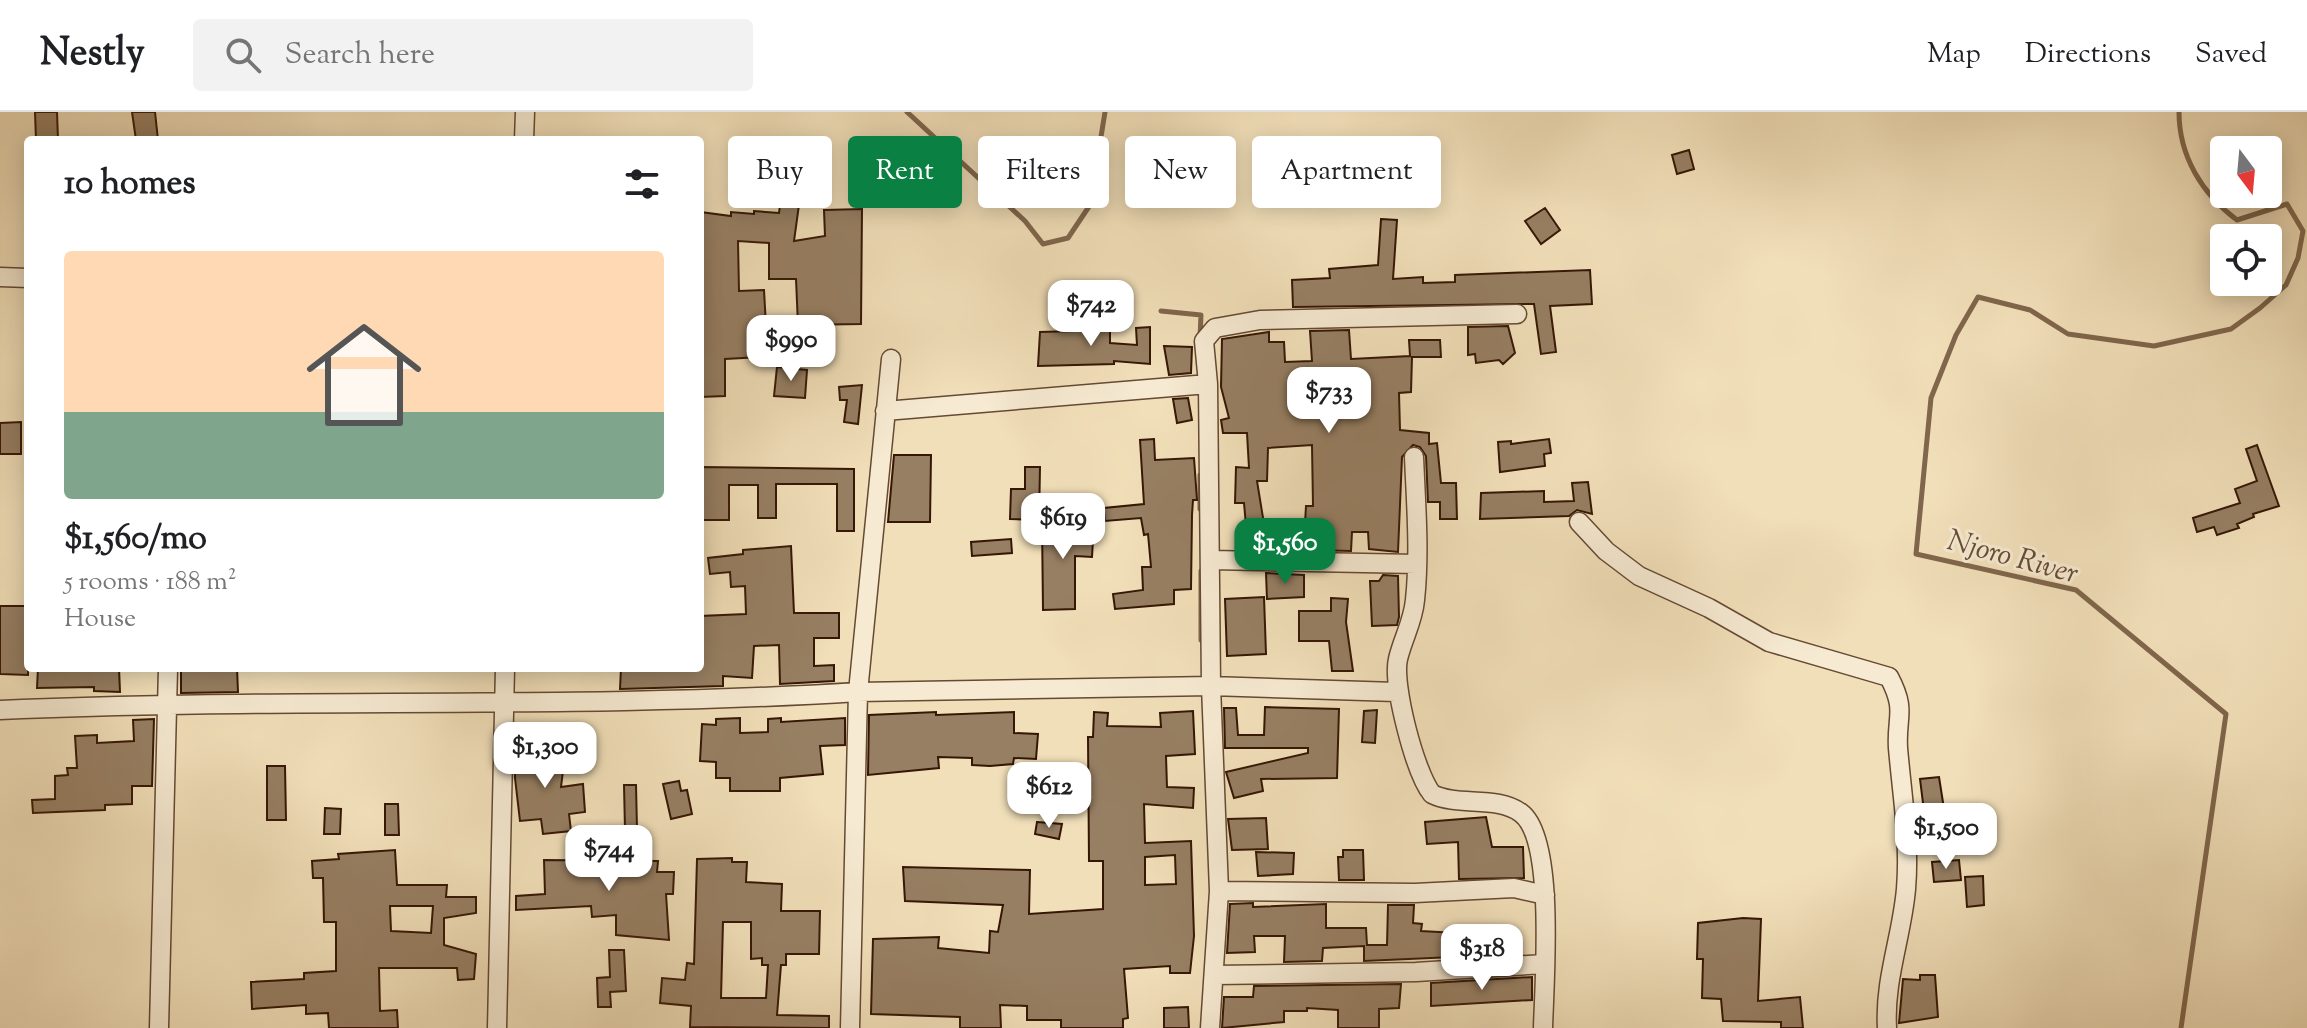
<!DOCTYPE html>
<meta charset="utf-8">
<style>
:root{--surface:#fff;--page:#f2f2f2;--text:#202124;--muted:#757577;--line:#e0e0e0;--accent:#0b8043}
body{margin:0;font-family:"Sorts Mill Goudy",serif;background:var(--page);color:var(--text);height:100vh;display:flex;flex-direction:column;font-size:30px;white-space:nowrap}
*{box-sizing:border-box;margin:0}
p{font-size:26px;color:var(--muted)}
.icon{flex:none;width:44px;height:44px;fill:none;stroke:currentColor;stroke-width:2;stroke-linecap:round;stroke-linejoin:round}
.map{position:relative;flex:1;overflow:hidden}
.details{position:absolute;left:24px;top:24px;width:680px;height:536px;display:flex;flex-direction:column;background:var(--surface);border-radius:8px;box-shadow:0 4px 20px #0003}
.details>*{flex:none}
.hud{position:absolute;left:728px;top:24px;width:760px;height:72px;display:flex;gap:16px}
.needle{width:52px;rotate:164deg}
.tools{position:absolute;left:2210px;top:24px;display:grid;gap:16px}
.tools a{display:grid;place-items:center;width:72px;height:72px;border-radius:8px;background:var(--surface);box-shadow:0 4px 20px #0003;font-size:40px}
.price{position:absolute;translate:-50% -68px;padding:0 18px;border-radius:16px;background:#fff;color:#222;font-size:26px;line-height:52px;filter:drop-shadow(0 2px 4px #0008)}
.price::after{content:'';position:absolute;left:50%;top:48px;width:24px;height:18px;margin-left:-12px;background:inherit;clip-path:polygon(0 0,100% 0,50% 100%)}
.price.active{background:var(--accent);color:#fff}
ul{padding:0;list-style:none}
li{display:grid;align-content:center;gap:16px;height:424px;padding:0 40px}
li+li{border-top:2px solid var(--line)}
li span{display:grid;place-items:center;height:248px;border-radius:8px;color:#555}
li>.icon{margin-inline-start:auto}
span .icon{width:144px;height:144px;fill:#fffc;stroke-width:1}
li b{font-size:34px}
h2{display:flex;justify-content:space-between;align-items:center;height:96px;padding:0 40px;font-size:34px}
.pill{padding:0 28px;border-radius:8px;background:var(--surface);box-shadow:0 4px 20px #0003;font-size:28px;line-height:72px}
.pill.active{background:var(--accent);color:#fff}
header{display:flex;align-items:center;gap:48px;box-sizing:border-box;height:112px;padding:0 40px;background:var(--surface);border-bottom:2px solid var(--line)}
header strong{font-size:38px}
nav{display:flex;gap:44px;margin-inline-start:auto;font-size:28px}
.search{width:560px;height:72px;background:var(--page);display:flex;align-items:center;gap:20px;box-sizing:border-box;padding:0 28px;border-radius:8px;color:var(--muted);font-size:30px}
.map>svg:first-child{display:block}
</style>
<header>
<strong>Nestly</strong>
<div class="search"><svg class="icon" aria-label="search" viewBox="0 0 24 24"><circle cx="10" cy="10" r="6"/><path d="M15 15l6 6"/></svg>Search here</div>
<nav><a>Map</a><a>Directions</a><a>Saved</a></nav>
</header>
<div class="map">
<svg width="2307" height="916" viewBox="0 0 2307 916">
<rect width="100%" height="100%" fill="#f1dfb9"/>
<filter id="stains"><feTurbulence type="fractalNoise" baseFrequency=".0025" numOctaves="4"/><feColorMatrix values="0 0 0 0 .2 0 0 0 0 .09 0 0 0 0 .02 0 0 0 .5 -.17"/></filter>
<radialGradient id="worn" r=".72"><stop offset=".6" stop-color="#630" stop-opacity="0"/><stop offset="1" stop-color="#630" stop-opacity=".3"/></radialGradient>
<g fill="none" stroke-linecap="round" stroke-linejoin="round">
<path stroke="#80664c" stroke-width="5" d="M907 0 1025 109 1043 132 1068 126 1090 93 1105 0
M2179 0C2179 44 2202 82 2237 108L2287 92 2303 119 2298 146 2286 173 2260 196 2231 217 2154 234 2068 222 2030 198 1978 185 1956 223 1931 286 1916 442 2076 478 2226 602 2181 916
M1161 199 1201 203 1200 225
M1200 397V363
M1201 528V459"/>
</g>
<path fill="#977f63" stroke="#361705" stroke-width="2" fill-rule="evenodd" d="M35 0H57L58 28H36Z
M132 0H155L158 28H136Z
M1689 38 1694 57 1677 62 1672 43Z
M787 40 806 42 794 129 825 124 824 98 862 97 861 212 798 213 796 167H769V131L738 129 739 179 764 178 766 214 760 215 761 245 725 247V284L700 285V100L731 104V100L754 102V99L779 101Z
M1545 96 1560 118 1541 132 1525 109Z
M1381 107 1397 108 1393 167 1423 165V171L1455 170V163L1590 158 1592 192 1550 194 1556 240 1541 242 1534 192 1293 195 1292 168 1330 166 1329 157 1378 153Z
M1508 214 1515 241 1503 252 1499 248 1476 251 1475 242 1468 243V215Z
M1150 215V252L1114 249V252L1038 254 1040 220 1110 218V231L1137 233 1136 216Z
M1349 218 1351 247 1410 244 1409 228H1440L1441 245H1412L1411 280 1399 281 1400 318 1429 321V332L1437 331 1441 371H1456L1457 407H1440V390H1428L1426 344 1420 335 1413 333 1402 345 1398 440 1369 437 1368 420H1352L1351 439 1311 438 1312 428H1304L1306 394H1313L1312 333 1268 336 1267 369H1257L1264 412H1276V437L1248 436 1244 391H1235L1236 355 1249 356 1247 321H1223L1221 308 1229 306 1221 275 1222 227 1269 220V230H1284L1285 250 1312 249 1310 219Z
M1164 234 1192 235 1191 261 1169 263Z
M777 255 807 258 805 286 774 284Z
M862 273 858 312 844 310 847 288H840L839 275Z
M1188 286 1192 308 1177 311 1173 287Z
M21 310V342H0V311Z
M1154 327 1155 348 1194 346 1197 388H1193L1192 403 1191 477 1174 478V492L1115 497 1113 482 1143 478 1142 455H1151L1148 422 1144 423 1141 406 1105 409 1104 396 1144 392 1140 328Z
M1549 327 1551 341 1544 342 1545 354 1500 360 1498 330 1511 329V332Z
M2257 333 2279 394 2253 402 2254 405 2237 412 2239 416 2217 423 2214 415 2197 420 2193 406 2240 391 2235 377 2257 369 2246 337Z
M894 343H931L930 410H888Z
M700 355 854 357V419H837V372H776V406H758V373H729V408H700Z
M1025 355H1040L1039 408 1010 407 1011 377H1025Z
M1588 370 1592 402 1577 398 1569 404 1480 407 1481 381 1544 379V390L1574 389 1572 371Z
M1042 410 1094 411 1092 445 1075 444V497L1043 498Z
M1011 427 1012 441 972 444 971 430Z
M791 434 794 501H839V526H814V554L834 553V569L780 572 779 533 754 534 752 566 723 564V574L620 577 621 556H700V504L746 502 745 474 731 475 730 460 710 462 708 446 743 442V438Z
M1266 461 1304 463V485L1267 487Z
M1383 463 1398 464 1399 505 1397 513 1372 514 1370 469H1379Z
M1264 485 1266 542 1227 544 1225 487Z
M1331 486 1348 487 1346 510 1353 559H1332L1329 529H1299V499H1331Z
M0 494H28V563L0 562Z
M38 556H119L120 580 94 579V575L37 576Z
M181 556H237L238 580 181 581Z
M1265 595 1339 597 1337 666 1261 667 1263 679 1234 686 1226 660 1308 641V636H1225L1224 596H1236L1238 623H1264Z
M1377 598 1375 631 1362 630 1364 599Z
M1193 599 1195 642 1166 644 1167 675 1194 676 1193 696 1144 692 1145 731 1191 729 1194 824 1190 861H1170V854L1124 857 1128 906 1123 907V916H1061V908H1027V894L1000 893 1001 916H960V905L871 902 873 827 939 825 938 836 989 841 990 819 998 820 1003 793 905 789 903 755 1030 758 1029 802 1103 797V749H1089L1088 625H1093L1094 600 1108 601 1107 614 1161 615 1160 601ZM1175 743 1176 772 1145 773V745Z
M936 600V603L1014 600V621L1038 622 1036 647 1014 646 1013 652 990 654 972 653V646L938 645 939 656 868 663 869 603Z
M740 606V621L768 620V607L781 606V610L845 606V633L820 634 823 662 780 666V679H730V666H716V650L700 649 702 612 716 613V607Z
M154 607 152 674H132V692L105 693V698L33 701 32 688 55 687V664L68 663 67 656H77L75 624 97 623V631L134 629 133 608Z
M516 623 526 630 525 639 565 643 561 675 583 672 585 700 569 702 571 719 543 722 541 707 520 709 515 666Z
M267 654H285L286 708H267Z
M1939 665 1945 703 1925 707 1920 667Z
M679 669 681 679 687 678 692 702 671 707 663 672Z
M624 673H636L637 717H625Z
M385 692H398L399 723H385Z
M325 696 341 697 340 722H324Z
M1486 705 1492 735H1523L1524 766 1459 767 1458 730 1427 732 1425 710Z
M1266 706 1268 737 1232 738 1228 707Z
M1037 710 1062 712 1059 727 1035 722Z
M395 738 397 773H447L446 785H476V801L444 806V833L476 842 474 867 458 868 457 856H379L380 899 397 898 398 916H329L328 901 306 902V893L252 897 251 870 304 867V861L336 859V810H324L323 766H313L312 749 339 747 338 742ZM390 794H433L431 821 391 819Z
M1343 738H1363L1364 768H1339L1338 745H1343Z
M1256 740 1294 741 1293 762 1258 764Z
M732 746V750H747L746 770 782 772 781 799H820L819 842H786V853H781L777 903 829 904V916L690 915 691 894 660 891 662 866 685 868 687 851 694 852 697 747ZM723 810H751V847L762 846V853H768L766 886H721Z
M544 748 658 749 657 760H674L673 782H666L669 828 616 823V803L592 805 591 794 516 798V784L545 782Z
M1959 748 1961 768 1934 770 1932 750Z
M1983 764 1984 793 1967 795 1965 765Z
M1253 791V795L1326 792V816H1366L1367 833H1387L1388 793H1414L1413 811 1422 812 1421 819 1457 821V817L1498 816V843L1364 849V834L1323 836 1322 849 1284 850 1285 824H1254L1255 840 1227 841 1230 792Z
M1743 806 1761 807 1758 889 1800 885 1803 916H1781V910L1723 909 1721 887 1702 886 1703 847H1697L1698 811Z
M609 838H624L626 879 610 880 611 895H598L597 866 610 865Z
M1920 863H1935L1938 905 1899 911 1903 867 1920 868Z
M1532 865V888L1431 894V871Z
M1401 872 1399 896 1379 897V916H1338V898L1307 896V899H1284V910L1222 916 1224 885H1253L1254 874Z
M1188 895 1189 916H1164V896Z"/>
<g fill="none" stroke-linecap="round" stroke-linejoin="round">
<g stroke="#654932" stroke-width="21">
<path id="street" d="M524 28 525 0
M0 165 28 166
M891 247 858 580 1211 574 1396 580
M885 299 1208 272
M1414 345C1416 392 1420 441 1415 488 1413 510 1403 526 1398 547 1392 572 1415 661 1432 682 1458 695 1497 683 1521 701 1556 727 1544 873 1543 916
M1579 410 1606 439 1639 464 1709 496 1769 530 1889 565C1907 599 1896 604 1898 636 1902 683 1910 729 1906 777 1902 824 1884 868 1887 916
M1212 448 1417 452
M0 598C286 585 572 598 858 580L850 916
M1219 779 1415 781 1514 776 1545 783
M1215 863 1416 860 1544 852
M159 916 168 556
M497 916 505 556
M1210 916 1219 779 1211 574 1208 272 1204 229 1215 216 1260 208 1517 202"/>
</g>
<use href="#street" stroke="#f6ead2" stroke-width="18"/>
</g>
<g text-anchor="middle" stroke-width="6" stroke-linejoin="round" paint-order="stroke">
<g font-size="30" font-style="italic" fill="#674c35" stroke="#f6ead2">
<text transform="translate(2013 444) rotate(15)" y="10">Njoro River</text>
</g>
</g>
<rect width="100%" height="100%" filter="url(#stains)"/>
<rect width="100%" height="100%" fill="url(#worn)"/>
</svg>
<div class="tools">
<a><svg class="needle" viewBox="-14 -14 28 28"><path d="M0-13l5 13h-10z" fill="#e53935"/><path d="M0 13l5-13h-10z" fill="#757577"/></svg></a>
<a><svg class="icon" aria-label="locate" viewBox="0 0 24 24"><circle cx="12" cy="12" r="6"/><path d="M12 2v4M12 18v4M2 12h4M18 12h4"/></svg></a>
</div>
<b class="price" style="left:1091px;top:236px">$742</b>
<b class="price" style="left:791px;top:271px">$990</b>
<b class="price" style="left:1329px;top:323px">$733</b>
<b class="price" style="left:1063px;top:449px">$619</b>
<b class="price active" style="left:1285px;top:474px">$1,560</b>
<b class="price" style="left:545px;top:678px">$1,300</b>
<b class="price" style="left:1049px;top:718px">$612</b>
<b class="price" style="left:1946px;top:759px">$1,500</b>
<b class="price" style="left:609px;top:781px">$744</b>
<b class="price" style="left:1482px;top:880px">$318</b>
<div class="hud">
<a class="pill">Buy</a>
<a class="pill active">Rent</a>
<a class="pill">Filters</a>
<a class="pill">New</a>
<a class="pill">Apartment</a>
</div>
<section class="details">
<h2>10 homes<svg class="icon" aria-label="filters" viewBox="0 0 24 24"><path d="M4 7h16M4 17h16"/><circle cx="9" cy="7" r="2"/><circle cx="15" cy="17" r="2"/></svg></h2>
<ul>
<li><span style="background:linear-gradient(#ffd9b3 65%,#7fa58c 0)"><svg class="icon" aria-label="home" viewBox="0 0 24 24"><path d="M3 11l9-7 9 7M6 9v11h12V9"/></svg></span><div><b>$1,560/mo</b><p>5 rooms · 188 m²</p><p>House</p></div></li>
</ul>
</section>
</div>
